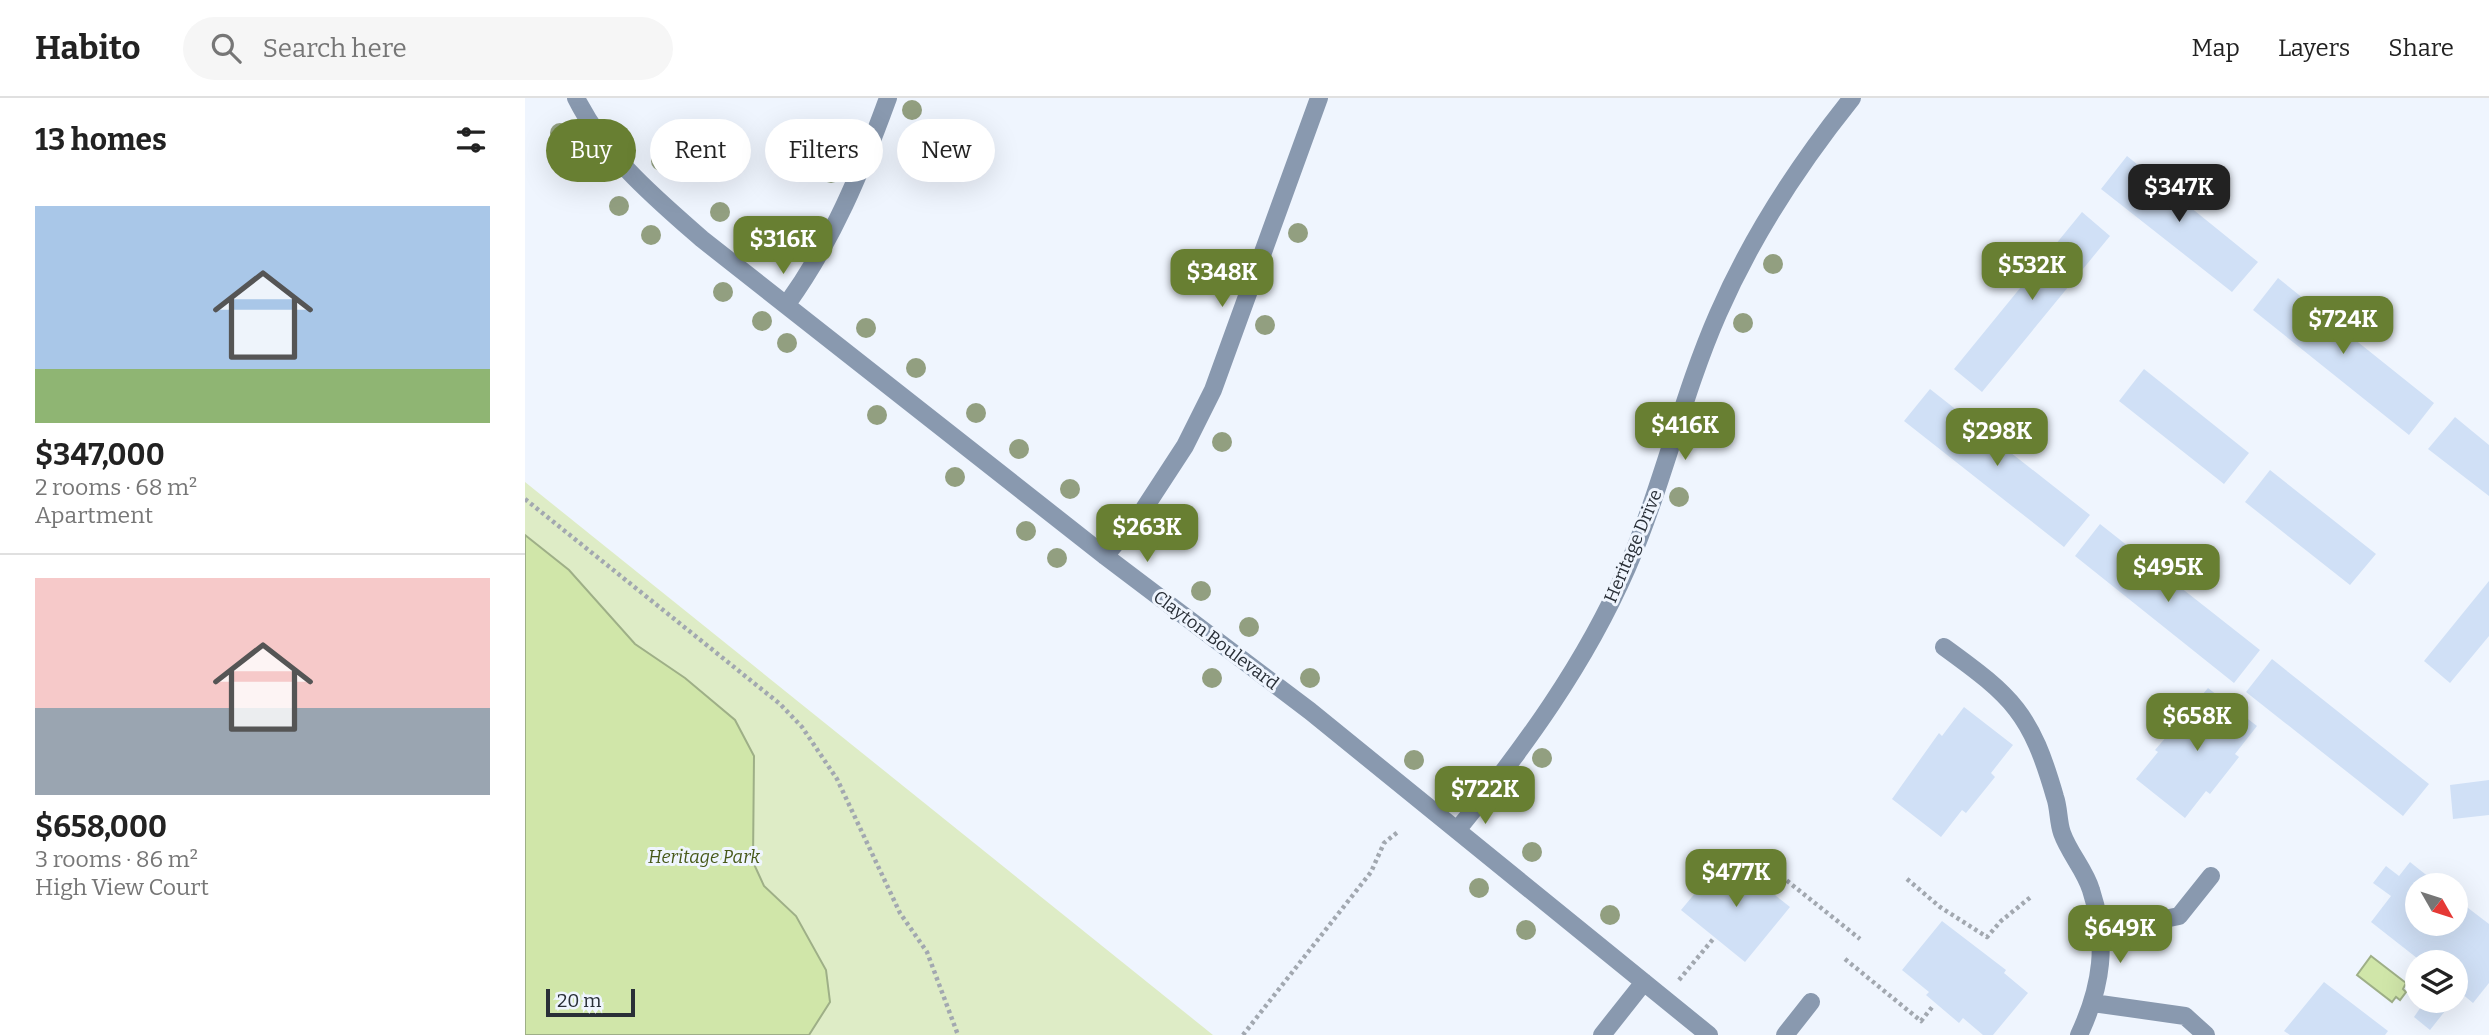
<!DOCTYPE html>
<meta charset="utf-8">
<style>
:root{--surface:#fff;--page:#f6f6f6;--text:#222;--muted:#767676;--line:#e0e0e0;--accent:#687f32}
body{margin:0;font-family:Bitter,serif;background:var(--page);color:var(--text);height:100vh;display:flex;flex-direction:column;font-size:26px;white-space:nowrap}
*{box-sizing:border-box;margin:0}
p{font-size:23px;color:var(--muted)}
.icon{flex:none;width:38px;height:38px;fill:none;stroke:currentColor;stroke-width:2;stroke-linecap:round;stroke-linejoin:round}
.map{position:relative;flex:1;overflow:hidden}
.sheet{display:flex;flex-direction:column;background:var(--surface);width:525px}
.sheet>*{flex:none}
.hud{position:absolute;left:21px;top:21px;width:665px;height:63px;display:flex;gap:14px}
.needle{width:46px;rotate:129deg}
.fabs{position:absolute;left:1880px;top:775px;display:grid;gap:14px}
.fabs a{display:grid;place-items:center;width:63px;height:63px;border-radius:50%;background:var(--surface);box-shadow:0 7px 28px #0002;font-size:35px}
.scale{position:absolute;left:21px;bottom:18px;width:89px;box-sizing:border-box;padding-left:7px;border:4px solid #292f37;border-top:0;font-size:19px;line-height:24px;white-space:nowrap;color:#292f37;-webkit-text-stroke:5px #eff5fe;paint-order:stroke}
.price{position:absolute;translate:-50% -60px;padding:0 16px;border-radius:14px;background:var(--accent);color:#fff;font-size:23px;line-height:46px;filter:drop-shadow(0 2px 4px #0008)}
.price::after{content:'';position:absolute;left:50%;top:42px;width:21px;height:16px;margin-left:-10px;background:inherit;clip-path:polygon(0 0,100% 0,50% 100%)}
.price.selected{background:#222;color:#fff}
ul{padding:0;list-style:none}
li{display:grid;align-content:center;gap:14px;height:371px;padding:0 35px}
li+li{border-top:2px solid var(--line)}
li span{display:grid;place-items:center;height:217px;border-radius:0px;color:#555}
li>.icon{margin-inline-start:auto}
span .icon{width:126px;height:126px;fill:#fffc;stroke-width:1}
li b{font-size:30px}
h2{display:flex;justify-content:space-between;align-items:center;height:84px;padding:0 35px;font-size:30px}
.pill{padding:0 24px;border-radius:32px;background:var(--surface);box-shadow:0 7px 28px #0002;font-size:24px;line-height:63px}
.pill.selected{background:var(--accent);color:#fff}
header{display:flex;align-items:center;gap:42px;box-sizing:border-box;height:98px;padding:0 35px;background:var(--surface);border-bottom:2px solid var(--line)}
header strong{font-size:33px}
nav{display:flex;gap:38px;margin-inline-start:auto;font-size:24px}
.search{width:490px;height:63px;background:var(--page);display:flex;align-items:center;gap:18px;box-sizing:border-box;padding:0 24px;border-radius:38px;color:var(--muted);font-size:26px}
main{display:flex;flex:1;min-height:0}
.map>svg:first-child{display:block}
</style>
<header>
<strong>Habito</strong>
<div class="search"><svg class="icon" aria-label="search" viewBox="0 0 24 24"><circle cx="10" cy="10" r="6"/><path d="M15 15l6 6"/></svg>Search here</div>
<nav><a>Map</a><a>Layers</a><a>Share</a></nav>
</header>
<main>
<section class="sheet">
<h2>13 homes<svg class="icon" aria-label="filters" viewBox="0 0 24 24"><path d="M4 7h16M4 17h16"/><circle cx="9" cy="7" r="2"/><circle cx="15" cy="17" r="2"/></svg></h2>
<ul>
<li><span style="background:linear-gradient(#a9c7e8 75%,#8fb573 0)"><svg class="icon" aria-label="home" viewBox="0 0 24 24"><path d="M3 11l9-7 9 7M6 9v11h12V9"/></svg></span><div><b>$347,000</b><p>2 rooms · 68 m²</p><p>Apartment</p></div></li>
<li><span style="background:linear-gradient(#f6c9c9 60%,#9aa5b1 0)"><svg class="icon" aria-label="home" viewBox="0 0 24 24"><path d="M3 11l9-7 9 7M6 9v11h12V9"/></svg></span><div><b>$658,000</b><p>3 rooms · 86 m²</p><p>High View Court</p></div></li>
</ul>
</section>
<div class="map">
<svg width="1964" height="937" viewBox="0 0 1964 937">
<rect width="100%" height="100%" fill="#eff5fe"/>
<path fill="#deecc6" d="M0 384 688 937H0Z"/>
<path fill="#d0e6a9" stroke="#9eaf87" stroke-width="2" d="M0 437 44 472 110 546 160 580 210 622 229 658 228 764 239 788 271 818 301 872 305 904 284 937H0Z
M1846 858 1881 885 1878 891 1881 894 1875 902 1871 899 1867 904 1832 877Z"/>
<path fill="#d0e0f6" d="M1602 58 1733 164 1707 194 1576 91Z
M1557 114 1585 138 1457 294 1429 271Z
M1753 180 1909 305 1884 337 1728 212Z
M1619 271 1724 355 1699 386 1594 303Z
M1405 291 1565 417 1539 449 1379 323Z
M1930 319 1964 347V398L1903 351Z
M1745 372 1851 456 1825 487 1720 404Z
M1575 426 1735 552 1709 585 1550 458Z
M1964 483V538L1925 585 1899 563Z
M1747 561 1904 686 1878 718 1721 594Z
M1683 590 1732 628 1710 656 1714 659 1685 696 1681 693 1660 720 1611 681 1633 654 1630 652Z
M1439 609 1488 647 1466 675 1470 679 1441 715 1437 712 1416 739 1367 701 1414 635 1417 638Z
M1964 682V717L1928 721 1925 687Z
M1201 758 1265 809 1220 864 1156 812Z
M1885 764 1915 788H1892V826H1930V800L1964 826V885L1948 905 1930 890V864H1897L1846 824 1866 798 1848 785 1861 768 1874 778Z
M1417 823 1481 872 1479 875 1503 895 1468 937H1458L1438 920 1434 925 1401 897 1404 894 1377 872Z
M1799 884 1863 933 1860 937H1765L1759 933Z
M1900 903H1906L1920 913 1905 932 1889 919Z"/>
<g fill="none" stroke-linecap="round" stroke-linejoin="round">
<path stroke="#a2a8b0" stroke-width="4.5" stroke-dasharray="3.5 3.5" stroke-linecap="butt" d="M0 401 255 606 277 629 312 681 375 815 402 854 433 937
M1240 775 1246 770 1335 841
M1382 781 1415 809 1462 839 1476 823 1507 798
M1320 861 1396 923 1408 908
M1154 882 1189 840
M718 937 846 774 859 745 874 733"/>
<path stroke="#8999af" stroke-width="18" d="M51 0C80 58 129 99 177 141L580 458 785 613 1184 937
M262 206C308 142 336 74 363 0
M580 458 617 414 660 348 688 292 794 0
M1419 549C1488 599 1506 615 1530 699 1534 710 1533 724 1537 735 1544 755 1560 772 1566 792 1583 844 1577 888 1554 937
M933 731C999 650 1060 566 1102 470 1138 387 1157 298 1193 216 1227 138 1274 66 1327 0
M1577 843 1630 823 1654 818 1686 778
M1568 905 1660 918 1681 937
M1077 937 1119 884
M1260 937 1286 904"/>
</g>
<g fill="#929f80">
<circle cx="387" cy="12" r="10"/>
<circle cx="35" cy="35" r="10"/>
<circle cx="136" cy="63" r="10"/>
<circle cx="63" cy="74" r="10"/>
<circle cx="306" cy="75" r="10"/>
<circle cx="94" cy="108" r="10"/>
<circle cx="195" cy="114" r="10"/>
<circle cx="282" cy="128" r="10"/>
<circle cx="773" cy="135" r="10"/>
<circle cx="126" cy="137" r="10"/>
<circle cx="233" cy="146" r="10"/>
<circle cx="1248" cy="166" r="10"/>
<circle cx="198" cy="194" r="10"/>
<circle cx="237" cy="223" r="10"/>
<circle cx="1218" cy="225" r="10"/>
<circle cx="740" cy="227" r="10"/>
<circle cx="341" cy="230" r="10"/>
<circle cx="262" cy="245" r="10"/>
<circle cx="391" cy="270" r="10"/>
<circle cx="451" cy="315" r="10"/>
<circle cx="352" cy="317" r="10"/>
<circle cx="1176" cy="331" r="10"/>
<circle cx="697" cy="344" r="10"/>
<circle cx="494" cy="351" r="10"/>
<circle cx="430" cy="379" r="10"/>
<circle cx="545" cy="391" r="10"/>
<circle cx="1154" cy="399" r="10"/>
<circle cx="501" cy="433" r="10"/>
<circle cx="532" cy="460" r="10"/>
<circle cx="676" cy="493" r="10"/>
<circle cx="724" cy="529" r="10"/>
<circle cx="687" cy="580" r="10"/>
<circle cx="785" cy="580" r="10"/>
<circle cx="1017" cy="660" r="10"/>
<circle cx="889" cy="662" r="10"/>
<circle cx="1007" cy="754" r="10"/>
<circle cx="954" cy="790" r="10"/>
<circle cx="1085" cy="817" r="10"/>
<circle cx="1001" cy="832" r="10"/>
</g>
<g text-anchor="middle" stroke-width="6" stroke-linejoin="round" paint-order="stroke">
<g font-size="18" fill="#292f37" stroke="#eff5fe">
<text transform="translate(1108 448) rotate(-67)" y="6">Heritage Drive</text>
<text transform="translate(691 542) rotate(37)" y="6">Clayton Boulevard</text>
</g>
<g font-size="18" font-style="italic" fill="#465818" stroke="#eff5fe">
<text x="179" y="765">Heritage Park</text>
</g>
</g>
</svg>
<div class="fabs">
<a><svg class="needle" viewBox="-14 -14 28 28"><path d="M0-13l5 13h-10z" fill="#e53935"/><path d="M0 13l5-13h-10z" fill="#767676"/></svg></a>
<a><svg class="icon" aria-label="layers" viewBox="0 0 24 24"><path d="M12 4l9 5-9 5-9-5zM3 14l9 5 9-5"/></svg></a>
</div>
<div class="scale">20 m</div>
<b class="price selected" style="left:1654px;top:126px">$347K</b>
<b class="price" style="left:258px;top:178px">$316K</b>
<b class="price" style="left:1507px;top:204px">$532K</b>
<b class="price" style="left:697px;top:211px">$348K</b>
<b class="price" style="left:1818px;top:258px">$724K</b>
<b class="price" style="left:1160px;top:364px">$416K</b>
<b class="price" style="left:1472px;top:370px">$298K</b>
<b class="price" style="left:622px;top:466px">$263K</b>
<b class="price" style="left:1643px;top:506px">$495K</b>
<b class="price" style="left:1672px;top:655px">$658K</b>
<b class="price" style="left:960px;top:728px">$722K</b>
<b class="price" style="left:1211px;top:811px">$477K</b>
<b class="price" style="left:1595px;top:867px">$649K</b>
<div class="hud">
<a class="pill selected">Buy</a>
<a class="pill">Rent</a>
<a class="pill">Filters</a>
<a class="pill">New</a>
</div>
</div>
</main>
